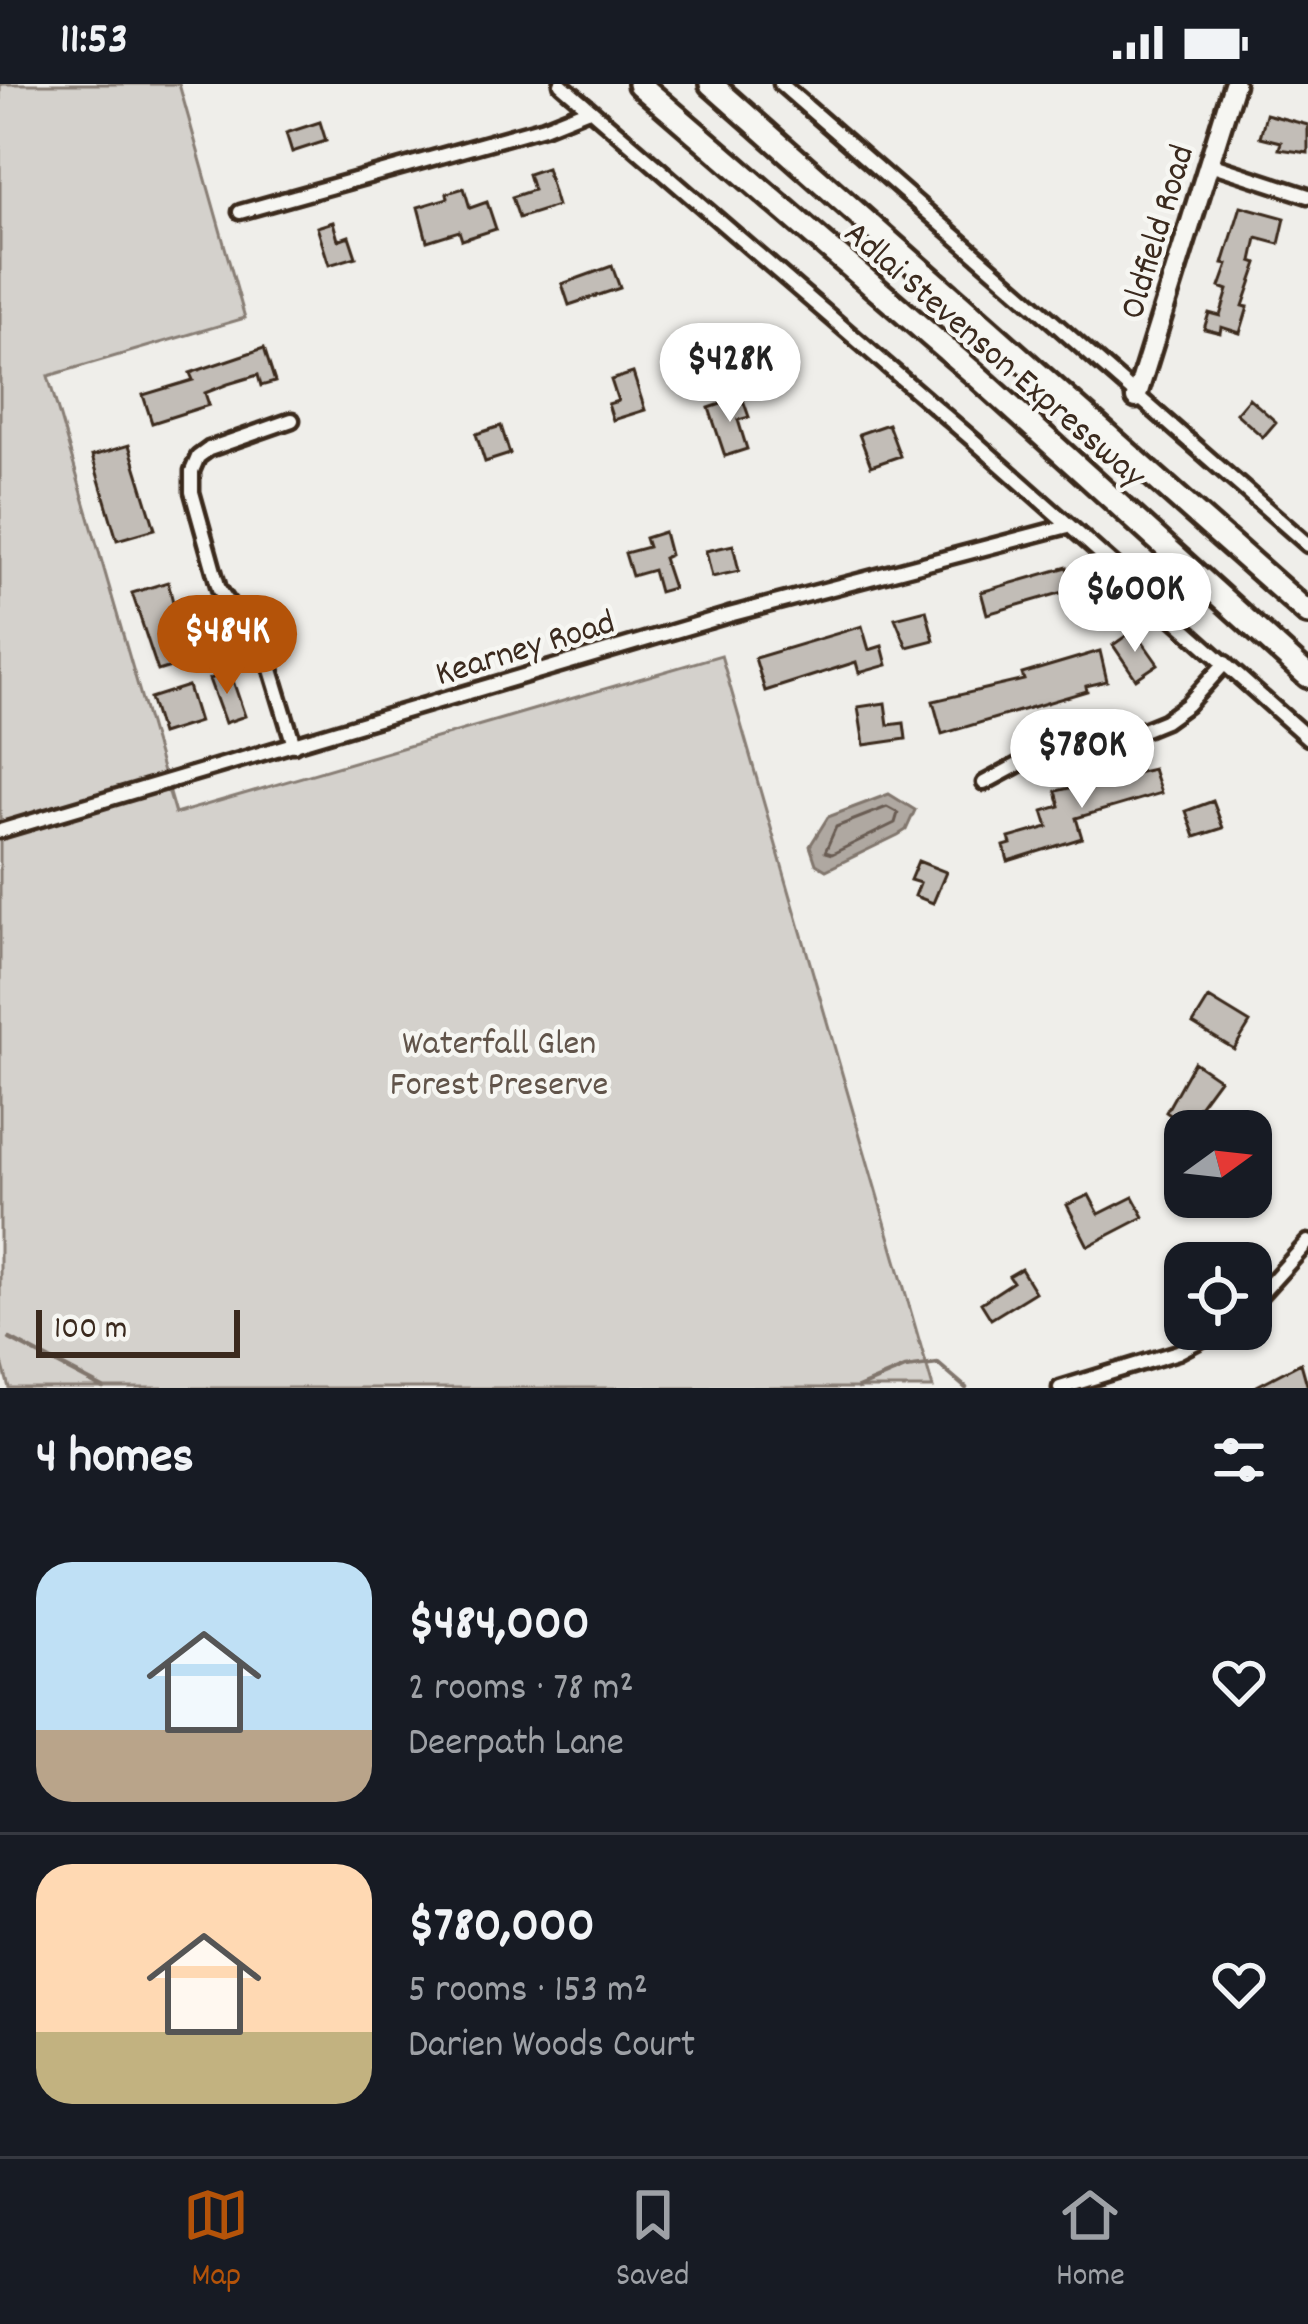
<!DOCTYPE html>
<meta charset="utf-8">
<style>
:root{--surface:#171b24;--page:#20242c;--text:#f1f3f6;--muted:#9ea1a6;--line:#363941;--accent:#b45309}
body{margin:0;font-family:Dekko,sans-serif;background:var(--page);color:var(--text);height:100vh;display:flex;flex-direction:column;font-size:45px;white-space:nowrap}
*{box-sizing:border-box;margin:0}
p{font-size:39px;color:var(--muted)}
.icon{flex:none;width:66px;height:66px;fill:none;stroke:currentColor;stroke-width:2;stroke-linecap:round;stroke-linejoin:round}
.map{position:relative;height:1304px;overflow:hidden}
.panel{display:flex;flex-direction:column;background:var(--surface);flex:1}
.panel>*{flex:none}
.needle{width:78px;rotate:75deg}
.controls{position:absolute;left:1164px;top:1026px;display:grid;gap:24px}
.controls a{display:grid;place-items:center;width:108px;height:108px;border-radius:24px;background:var(--surface);box-shadow:0 3px 9px #0004;font-size:60px}
.scale{position:absolute;left:36px;bottom:30px;width:204px;box-sizing:border-box;padding-left:12px;border:6px solid #3b2a1e;border-top:0;font-size:33px;line-height:42px;white-space:nowrap;color:#3b2a1e;-webkit-text-stroke:9px #f6f6f2;paint-order:stroke}
.price{position:absolute;translate:-50% -102px;padding:0 27px;border-radius:42px;background:#fff;color:#222;font-size:39px;line-height:78px;filter:drop-shadow(0 3px 6px #0008)}
.price::after{content:'';position:absolute;left:50%;top:72px;width:36px;height:27px;margin-left:-18px;background:inherit;clip-path:polygon(0 0,100% 0,50% 100%)}
.price.selected{background:var(--accent);color:#fff}
ul{padding:0;list-style:none}
li{display:flex;align-items:center;gap:36px;height:300px;padding:0 36px}
li+li{border-top:3px solid var(--line)}
li span{display:grid;place-items:center;flex:none;width:336px;height:240px;border-radius:36px;color:#555}
li>.icon{margin-inline-start:auto}
span .icon{width:144px;height:144px;fill:#fffc;stroke-width:1}
li b{font-size:51px}
h2{display:flex;justify-content:space-between;align-items:center;height:144px;padding:0 36px;font-size:51px}
.status{display:flex;justify-content:space-between;align-items:center;height:84px;padding:0 60px;background:var(--surface);direction:ltr}
.status svg{height:33px;fill:currentColor}
.tabs{display:flex;justify-content:space-around;align-items:center;height:168px;border-top:3px solid var(--line);background:var(--surface);font-size:33px;color:var(--muted)}
.tabs a{display:grid;justify-items:center;gap:6px}
.tabs .selected{color:var(--accent)}
.map>svg:first-child{display:block}
</style>
<div class="status"><b>11:53</b><svg viewBox="0 0 49 12"><path d="M0 12V9h3v3zM5 12V6h3v6zM10 12V3h3v9zM15 12V0h3v12zM26 1h20v11H26zM47 4h2v5h-2z"/></svg></div>
<div class="map">
<svg width="1308" height="1304" viewBox="0 0 1308 1304">
<rect width="100%" height="100%" fill="#efeeea"/>
<filter id="ink" filterUnits="userSpaceOnUse"><feTurbulence type="fractalNoise" baseFrequency=".00833" numOctaves="2"/><feDisplacementMap in="SourceGraphic" scale="24" xChannelSelector="R" yChannelSelector="G"/><feConvolveMatrix kernelMatrix="1 2 1 2 8 2 1 2 1" color-interpolation-filters="sRGB"/></filter>
<g filter="url(#ink)">
<path fill="#d4d1cc" stroke="#887e75" stroke-width="3" d="M0 0H179L245 234 48 292 175 730 721 571 933 1304H9L0 1271Z"/>
<path fill="#afa8a1" stroke="#81766d" stroke-width="3" d="M889 710 915 726 906 746 898 751 826 786 816 780 810 762 828 733Z"/>
<g fill="none" stroke-linecap="round" stroke-linejoin="round">
<path stroke="#695c52" stroke-width="3" d="M887 723 898 729 895 739 832 770 825 768 836 743Z"/>
<path stroke="#81766d" stroke-width="4.5" d="M10 1255 103 1304
M858 1304 905 1284 938 1280 966 1304"/>
</g>
<path fill="#c2bdb7" stroke="#3b2a1e" stroke-width="3" d="M1266 30 1308 41V69L1279 65 1281 58 1260 53Z
M320 38 326 57 292 68 286 49Z
M546 84 557 122 519 134 512 113 533 106 528 90Z
M464 104 470 124 487 118 496 145 462 156 459 147 427 157 418 123 448 114 447 109Z
M1241 122 1285 134 1279 160 1257 154 1252 177 1258 179 1243 222 1248 223 1240 249 1221 243 1220 249 1204 245 1209 229 1220 232 1228 206 1220 203 1228 181 1223 180Z
M333 138 338 156 349 152 356 173 329 181 317 143Z
M612 182 620 204 569 221 562 200Z
M264 264 275 298 261 302 258 291 228 300 205 309 209 321 152 339 143 311 193 296 190 289Z
M633 289 645 326 613 336 608 320 618 317 611 296Z
M742 313 749 333 738 336 747 365 725 372 709 324Z
M1249 314 1276 338 1263 353 1236 329Z
M888 340 900 372 871 382 859 350Z
M501 342 510 370 485 378 476 350Z
M129 361 155 445 117 456 92 372Z
M664 448 670 471 663 474 673 504 659 508 653 486 632 492 625 469 648 463 645 454Z
M733 461 739 487 712 493 706 467Z
M1067 483 1074 505 987 530 981 508Z
M168 498 173 518 180 516 184 530 172 534 182 566 203 559 207 572 158 587 132 509Z
M926 526 934 556 907 563 895 534Z
M862 542 869 566 882 562 887 581 859 589 856 578 765 607 755 574Z
M1134 546 1158 580 1136 595 1113 561Z
M1100 567 1107 597 1086 602 1087 607 942 650 933 617 1024 596 1022 590Z
M230 588 245 632 225 639 209 595Z
M188 602 199 638 161 650 150 614Z
M885 619 888 641 904 639 906 655 864 661 858 623Z
M1153 685 1161 709 1076 734 1082 754 1008 777 1004 762 1011 760 1009 754 1048 743 1043 727 1060 722 1056 707Z
M1213 717 1223 744 1195 753 1186 727Z
M918 777 946 788 933 819 915 812 920 799 910 796Z
M1209 914 1250 939 1234 965 1193 940Z
M1194 978 1219 995 1185 1041 1166 1028Z
M1089 1111 1099 1130 1133 1113 1144 1133 1088 1162 1067 1121Z
M1021 1185 1035 1208 991 1235 981 1219 1013 1198 1009 1192Z
M1301 1279 1308 1304H1253Z"/>
<g fill="none" stroke-linecap="round" stroke-linejoin="round">
<g stroke="#3b2a1e" stroke-width="21">
<path id="street" d="M561 0 973 356 1308 654
M781 0 1308 461
M1210 80 1308 112
M240 128 544 43 589 25
M292 336 209 365 198 373 192 387V408L219 505 269 579 294 661
M984 699 1038 670 1138 648 1165 637 1187 621 1225 579
M0 747 729 531 1068 442
M1251 1221 1308 1158
M1060 1304 1178 1268 1221 1245"/>
</g>
<g stroke="#3b2a1e" stroke-width="27">
<path id="secondary" d="M1136 314 1234 0"/>
</g>
<g stroke="#3b2a1e" stroke-width="30">
<path id="highway" d="M639 0 977 292 1308 592
M711 0 1308 529"/>
</g>
<use href="#street" stroke="#f6f6f2" stroke-width="12"/>
<use href="#secondary" stroke="#f6f6f2" stroke-width="18"/>
<use href="#highway" stroke="#f6f6f2" stroke-width="21"/>
</g>
</g>
<g text-anchor="middle" stroke-width="9" stroke-linejoin="round" paint-order="stroke">
<g font-size="36" fill="#3b2a1e" stroke="#f6f6f2">
<text transform="translate(1154 147) rotate(-73)" y="13">Oldfield Road</text>
<text transform="translate(997 268) rotate(41)" y="13">Adlai Stevenson Expressway</text>
<text transform="translate(524 561) rotate(-17)" y="13">Kearney Road</text>
</g>
<g font-size="36" fill="#61544a" stroke="#f6f6f2">
<text x="499" y="969">Waterfall Glen<tspan x="499" dy="41">Forest Preserve</tspan></text>
</g>
</g>
</svg>
<div class="controls">
<a><svg class="needle" viewBox="-14 -14 28 28"><path d="M0-13l5 13h-10z" fill="#e53935"/><path d="M0 13l5-13h-10z" fill="#9ea1a6"/></svg></a>
<a><svg class="icon" aria-label="locate" viewBox="0 0 24 24"><circle cx="12" cy="12" r="6"/><path d="M12 2v4M12 18v4M2 12h4M18 12h4"/></svg></a>
</div>
<div class="scale">100 m</div>
<b class="price" style="left:730px;top:341px">$428K</b>
<b class="price" style="left:1135px;top:571px">$600K</b>
<b class="price selected" style="left:227px;top:613px">$484K</b>
<b class="price" style="left:1082px;top:727px">$780K</b>
</div>
<section class="panel">
<h2>4 homes<svg class="icon" aria-label="filters" viewBox="0 0 24 24"><path d="M4 7h16M4 17h16"/><circle cx="9" cy="7" r="2"/><circle cx="15" cy="17" r="2"/></svg></h2>
<ul>
<li><span style="background:linear-gradient(#bfe0f5 70%,#b9a48a 0)"><svg class="icon" aria-label="home" viewBox="0 0 24 24"><path d="M3 11l9-7 9 7M6 9v11h12V9"/></svg></span><div><b>$484,000</b><p>2 rooms · 78 m²</p><p>Deerpath Lane</p></div><svg class="icon" aria-label="heart" viewBox="0 0 24 24"><path d="M12 20l-8-8c-3-5 5-10 8-4 3-6 11-1 8 4z"/></svg></li>
<li><span style="background:linear-gradient(#ffd9b3 70%,#c2b280 0)"><svg class="icon" aria-label="home" viewBox="0 0 24 24"><path d="M3 11l9-7 9 7M6 9v11h12V9"/></svg></span><div><b>$780,000</b><p>5 rooms · 153 m²</p><p>Darien Woods Court</p></div><svg class="icon" aria-label="heart" viewBox="0 0 24 24"><path d="M12 20l-8-8c-3-5 5-10 8-4 3-6 11-1 8 4z"/></svg></li>
</ul>
</section>
<nav class="tabs">
<a class="selected"><svg class="icon" aria-label="map" viewBox="0 0 24 24"><path d="M3 6l6-2 6 2 6-2v14l-6 2-6-2-6 2zM9 4v14M15 6v14"/></svg>Map</a>
<a><svg class="icon" aria-label="saved" viewBox="0 0 24 24"><path d="M7 4h10v16l-5-4-5 4z"/></svg>Saved</a>
<a><svg class="icon" aria-label="home" viewBox="0 0 24 24"><path d="M3 11l9-7 9 7M6 9v11h12V9"/></svg>Home</a>
</nav>
